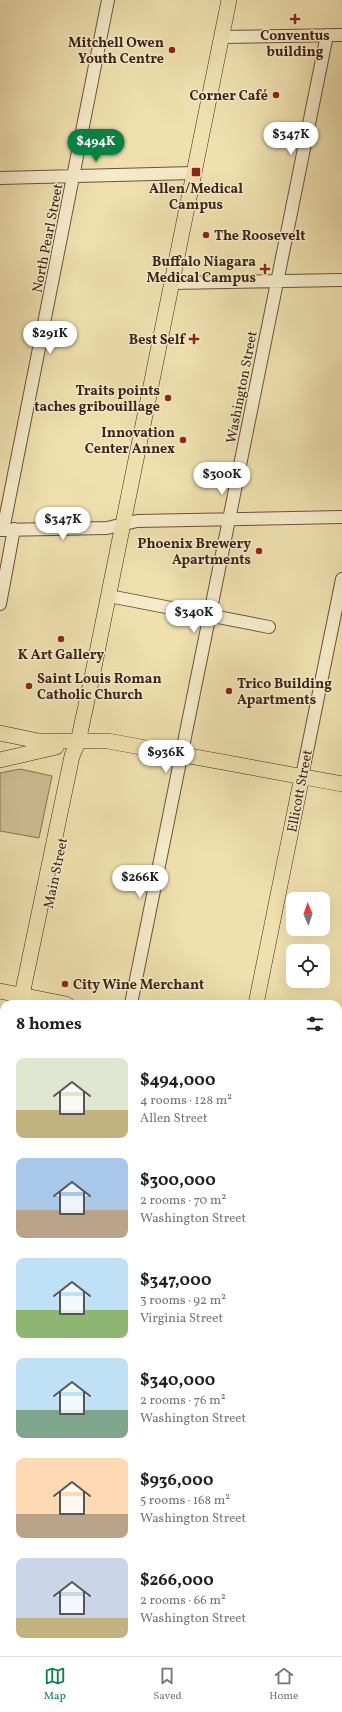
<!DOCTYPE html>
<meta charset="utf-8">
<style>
:root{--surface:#fff;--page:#f6f6f6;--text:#202124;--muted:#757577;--line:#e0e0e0;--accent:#0b8043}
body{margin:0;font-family:Vollkorn,serif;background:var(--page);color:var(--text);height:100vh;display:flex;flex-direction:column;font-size:15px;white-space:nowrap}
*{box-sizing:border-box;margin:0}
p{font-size:13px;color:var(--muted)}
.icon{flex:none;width:22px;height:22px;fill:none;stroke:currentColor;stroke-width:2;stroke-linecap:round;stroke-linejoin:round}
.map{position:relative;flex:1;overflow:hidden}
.details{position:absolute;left:0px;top:1000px;width:342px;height:656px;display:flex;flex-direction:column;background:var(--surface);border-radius:12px 12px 0 0;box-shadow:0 4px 16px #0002}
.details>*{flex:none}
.needle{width:26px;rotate:358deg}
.buttons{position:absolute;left:286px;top:892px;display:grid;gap:8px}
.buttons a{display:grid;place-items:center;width:44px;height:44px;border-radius:8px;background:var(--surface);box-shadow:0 4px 16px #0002;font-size:20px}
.price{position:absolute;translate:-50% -34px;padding:0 9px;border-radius:14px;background:#fff;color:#222;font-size:13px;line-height:26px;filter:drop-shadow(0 1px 2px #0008)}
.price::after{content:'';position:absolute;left:50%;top:24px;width:12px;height:9px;margin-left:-6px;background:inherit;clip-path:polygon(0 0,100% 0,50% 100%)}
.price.selected{background:var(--accent);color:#fff}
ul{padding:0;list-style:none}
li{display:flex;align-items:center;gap:12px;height:100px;padding:0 16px}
li span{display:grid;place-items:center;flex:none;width:112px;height:80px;border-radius:8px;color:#555}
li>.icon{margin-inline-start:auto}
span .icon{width:48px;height:48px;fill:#fffc;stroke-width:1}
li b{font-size:17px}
h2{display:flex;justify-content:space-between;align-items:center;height:48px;padding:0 16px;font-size:17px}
.tabs{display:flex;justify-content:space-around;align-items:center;height:56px;border-top:1px solid var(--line);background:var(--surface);font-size:11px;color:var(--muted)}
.tabs a{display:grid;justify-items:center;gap:2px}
.tabs .selected{color:var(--accent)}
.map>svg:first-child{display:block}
</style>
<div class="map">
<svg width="342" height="1656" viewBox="0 0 342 1656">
<rect width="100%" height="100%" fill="#efe0ae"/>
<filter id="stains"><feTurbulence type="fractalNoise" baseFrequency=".005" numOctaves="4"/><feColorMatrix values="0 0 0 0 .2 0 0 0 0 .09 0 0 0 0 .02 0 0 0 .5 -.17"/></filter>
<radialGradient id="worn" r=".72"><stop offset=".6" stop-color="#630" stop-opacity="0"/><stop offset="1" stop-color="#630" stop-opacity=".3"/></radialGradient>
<path fill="#d1c095" stroke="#887157" d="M20 769 52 776 39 838 0 831V773Z"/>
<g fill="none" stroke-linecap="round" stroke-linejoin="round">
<g stroke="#6a523e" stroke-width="14">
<path id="minor" d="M221 37 342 35
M0 178 193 173
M171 283 342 280
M0 530 107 528 137 521 342 517
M3 530 108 0
M109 596 269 627
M0 604 14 529
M302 776 342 579
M131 1004 327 35
M0 1605 4 1606
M0 1644 4 1625
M6 1652 26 1656"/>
</g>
<g stroke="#3e2219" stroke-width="16">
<path id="major" d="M0 733 38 741H108L342 784
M0 760 56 747
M0 991 66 1004
M18 1004 22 995 72 756 78 742 91 682 229 0
M256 1004 302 776
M338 1046 342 1047
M0 1078 4 1059
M0 1162 4 1142
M338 1412 342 1410
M0 1446H4
M123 1656 124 1652"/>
</g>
<g stroke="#3e2219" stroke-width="20">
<path id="highway" d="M338 1300 342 1281
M266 1656 267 1652"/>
</g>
<use href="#minor" stroke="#f5ebca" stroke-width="12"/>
<use href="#major" stroke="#efe0ae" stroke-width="15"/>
<use href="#highway" stroke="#efe0ae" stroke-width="18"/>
<path stroke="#3e2219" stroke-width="1" d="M0 1106 4 1087
M0 1131 4 1112"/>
</g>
<g fill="#8f2418" stroke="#f5ebca" stroke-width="1.5">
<path d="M293 13h4v4h4v4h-4v4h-4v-4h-4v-4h4z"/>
<circle cx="172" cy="50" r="4"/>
<circle cx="276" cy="95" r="4"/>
<rect x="191" y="167" width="10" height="10" rx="2"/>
<circle cx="206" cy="235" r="4"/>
<path d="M263 263h4v4h4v4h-4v4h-4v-4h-4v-4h4z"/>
<path d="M192 333h4v4h4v4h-4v4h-4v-4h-4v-4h4z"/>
<circle cx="168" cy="398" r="4"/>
<circle cx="183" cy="440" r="4"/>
<circle cx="259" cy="551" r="4"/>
<circle cx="61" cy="639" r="4"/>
<circle cx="29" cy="686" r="4"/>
<circle cx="229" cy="691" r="4"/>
<circle cx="65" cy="984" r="4"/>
</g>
<g text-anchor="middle" stroke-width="3" stroke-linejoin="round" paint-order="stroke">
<g font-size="14" font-weight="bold" fill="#3e2219" stroke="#f5ebca" text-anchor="end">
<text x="295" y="40" text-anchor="middle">Conventus<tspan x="295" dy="16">building</tspan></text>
<text x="164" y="47">Mitchell Owen<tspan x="164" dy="16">Youth Centre</tspan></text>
<text x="268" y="100">Corner Café</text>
<text x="196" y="193" text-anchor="middle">Allen/Medical<tspan x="196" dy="16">Campus</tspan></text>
<text x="214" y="240" text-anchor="start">The Roosevelt</text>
<text x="256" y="266">Buffalo Niagara<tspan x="256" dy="16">Medical Campus</tspan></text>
<text x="185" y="344">Best Self</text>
<text x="160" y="395">Traits points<tspan x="160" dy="16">taches gribouillage</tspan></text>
<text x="175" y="437">Innovation<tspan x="175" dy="16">Center Annex</tspan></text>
<text x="251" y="548">Phoenix Brewery<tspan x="251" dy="16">Apartments</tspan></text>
<text x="61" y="659" text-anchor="middle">K Art Gallery</text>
<text x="37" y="683" text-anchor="start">Saint Louis Roman<tspan x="37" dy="16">Catholic Church</tspan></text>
<text x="237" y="688" text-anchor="start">Trico Building<tspan x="237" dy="16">Apartments</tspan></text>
<text x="73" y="989" text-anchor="start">City Wine Merchant</text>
</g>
<g font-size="14" fill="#3e2219" stroke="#f5ebca">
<text transform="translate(47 238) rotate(-79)" y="5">North Pearl Street</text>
<text transform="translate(241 387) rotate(-79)" y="5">Washington Street</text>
<text transform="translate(299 791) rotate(-79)" y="5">Ellicott Street</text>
<text transform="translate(55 873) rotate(-78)" y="5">Main Street</text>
</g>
</g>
<rect width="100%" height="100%" filter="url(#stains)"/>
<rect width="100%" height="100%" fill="url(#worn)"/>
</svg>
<div class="buttons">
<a><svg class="needle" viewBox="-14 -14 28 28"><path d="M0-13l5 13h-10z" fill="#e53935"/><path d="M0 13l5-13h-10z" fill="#757577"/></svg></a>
<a><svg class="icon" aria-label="locate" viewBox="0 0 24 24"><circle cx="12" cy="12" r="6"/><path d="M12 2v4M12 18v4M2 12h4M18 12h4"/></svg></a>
</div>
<b class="price" style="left:291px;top:156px">$347K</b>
<b class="price selected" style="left:96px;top:163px">$494K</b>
<b class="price" style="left:50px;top:355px">$291K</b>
<b class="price" style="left:222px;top:496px">$300K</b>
<b class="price" style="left:63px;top:541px">$347K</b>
<b class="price" style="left:194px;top:634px">$340K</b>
<b class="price" style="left:166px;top:774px">$936K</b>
<b class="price" style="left:140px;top:899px">$266K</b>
<section class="details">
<h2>8 homes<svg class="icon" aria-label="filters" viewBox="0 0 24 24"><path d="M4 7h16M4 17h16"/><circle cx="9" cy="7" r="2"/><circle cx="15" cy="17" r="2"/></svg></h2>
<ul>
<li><span style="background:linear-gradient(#dfe7d0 65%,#c2b280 0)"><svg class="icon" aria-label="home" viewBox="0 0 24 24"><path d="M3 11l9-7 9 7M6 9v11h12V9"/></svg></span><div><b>$494,000</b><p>4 rooms · 128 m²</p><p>Allen Street</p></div></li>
<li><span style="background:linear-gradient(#a9c7e8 65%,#b9a48a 0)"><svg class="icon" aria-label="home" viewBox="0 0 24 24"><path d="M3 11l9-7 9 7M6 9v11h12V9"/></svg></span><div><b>$300,000</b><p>2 rooms · 70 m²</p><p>Washington Street</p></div></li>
<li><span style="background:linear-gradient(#bfe0f5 65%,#8fb573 0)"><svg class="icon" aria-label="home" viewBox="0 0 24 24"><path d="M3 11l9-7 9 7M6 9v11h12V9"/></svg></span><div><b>$347,000</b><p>3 rooms · 92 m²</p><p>Virginia Street</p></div></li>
<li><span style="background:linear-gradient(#bfe0f5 65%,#7fa58c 0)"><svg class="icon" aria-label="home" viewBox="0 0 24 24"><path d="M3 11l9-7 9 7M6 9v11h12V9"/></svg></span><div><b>$340,000</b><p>2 rooms · 76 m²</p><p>Washington Street</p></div></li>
<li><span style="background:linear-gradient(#ffd9b3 70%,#b9a48a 0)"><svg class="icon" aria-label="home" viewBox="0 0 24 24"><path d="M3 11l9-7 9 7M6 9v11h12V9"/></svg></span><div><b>$936,000</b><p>5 rooms · 168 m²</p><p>Washington Street</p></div></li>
<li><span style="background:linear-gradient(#c9d6e8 75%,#c2b280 0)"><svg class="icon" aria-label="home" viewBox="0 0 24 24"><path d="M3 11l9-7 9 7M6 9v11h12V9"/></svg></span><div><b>$266,000</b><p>2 rooms · 66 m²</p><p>Washington Street</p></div></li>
</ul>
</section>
</div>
<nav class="tabs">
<a class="selected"><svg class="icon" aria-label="map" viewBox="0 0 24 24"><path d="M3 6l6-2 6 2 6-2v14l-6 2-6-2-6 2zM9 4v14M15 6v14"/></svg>Map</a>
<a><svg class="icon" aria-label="saved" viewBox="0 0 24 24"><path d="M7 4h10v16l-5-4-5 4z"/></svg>Saved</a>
<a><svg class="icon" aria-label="home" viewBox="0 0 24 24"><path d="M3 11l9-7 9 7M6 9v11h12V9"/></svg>Home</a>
</nav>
